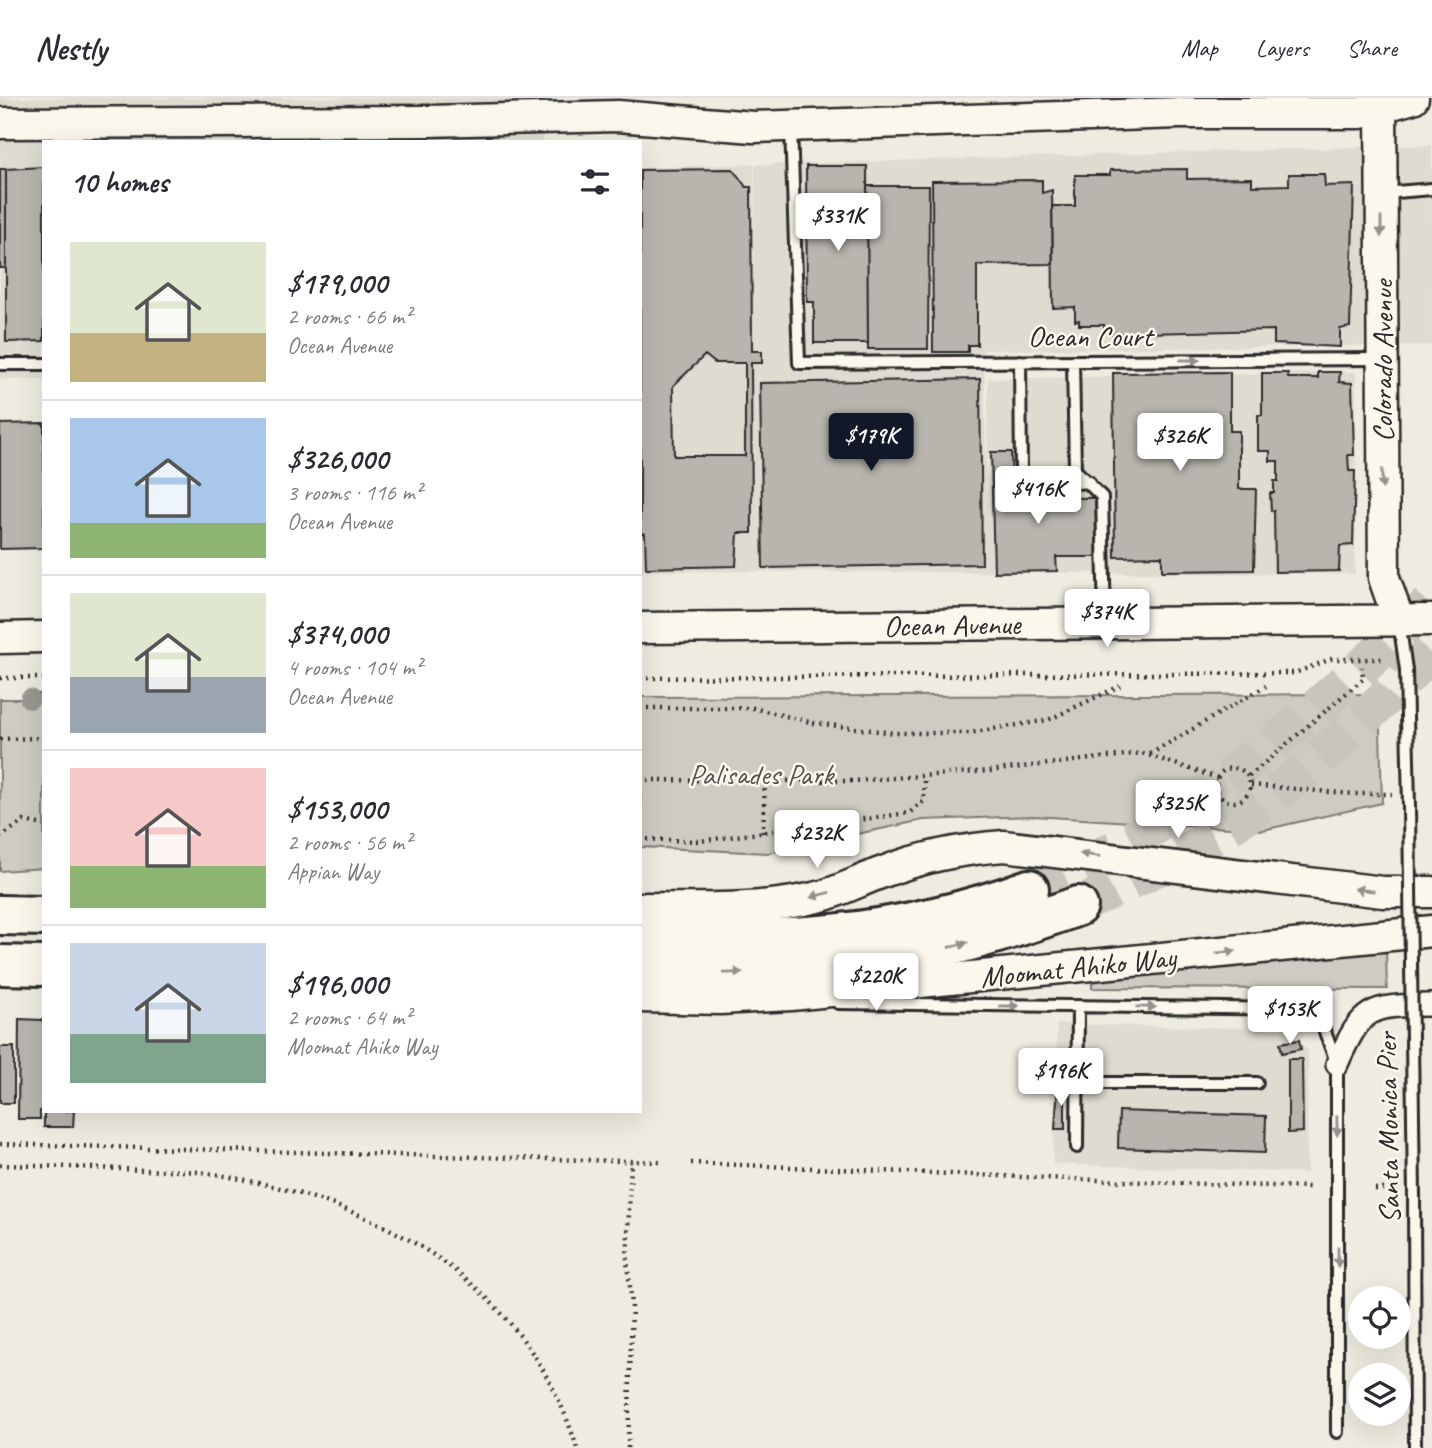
<!DOCTYPE html>
<meta charset="utf-8">
<style>
:root{--surface:#fff;--page:#f2f2f3;--text:#2b2b33;--muted:#7c7c81;--line:#e1e1e2;--accent:#111827}
body{margin:0;font-family:Caveat,sans-serif;background:var(--page);color:var(--text);height:100vh;display:flex;flex-direction:column;font-size:26px;white-space:nowrap}
*{box-sizing:border-box;margin:0}
p{font-size:23px;color:var(--muted)}
.icon{flex:none;width:38px;height:38px;fill:none;stroke:currentColor;stroke-width:2;stroke-linecap:round;stroke-linejoin:round}
.map{position:relative;flex:1;overflow:hidden}
.side{position:absolute;left:42px;top:42px;width:600px;height:973px;display:flex;flex-direction:column;background:var(--surface);border-radius:0px;box-shadow:0 7px 28px #0002}
.side>*{flex:none}
.fabs{position:absolute;left:1348px;top:1188px;display:grid;gap:14px}
.fabs a{display:grid;place-items:center;width:63px;height:63px;border-radius:50%;background:var(--surface);box-shadow:0 7px 28px #0002;font-size:35px}
.price{position:absolute;translate:-50% -60px;padding:0 16px;border-radius:7px;background:#fff;color:#222;font-size:23px;line-height:46px;filter:drop-shadow(0 2px 4px #0008)}
.price::after{content:'';position:absolute;left:50%;top:42px;width:21px;height:16px;margin-left:-10px;background:inherit;clip-path:polygon(0 0,100% 0,50% 100%)}
.price.active{background:var(--accent);color:#fff}
ul{padding:0;list-style:none}
li{display:flex;align-items:center;gap:21px;height:175px;padding:0 28px}
li+li{border-top:2px solid var(--line)}
li span{display:grid;place-items:center;flex:none;width:196px;height:140px;border-radius:0px;color:#555}
li>.icon{margin-inline-start:auto}
span .icon{width:84px;height:84px;fill:#fffc;stroke-width:1}
li b{font-size:30px}
h2{display:flex;justify-content:space-between;align-items:center;height:84px;padding:0 28px;font-size:30px}
header{display:flex;align-items:center;gap:42px;box-sizing:border-box;height:98px;padding:0 35px;background:var(--surface);border-bottom:2px solid var(--line)}
header strong{font-size:33px}
nav{display:flex;gap:38px;margin-inline-start:auto;font-size:24px}
.map>svg:first-child{display:block}
</style>
<header>
<strong>Nestly</strong>
<nav><a>Map</a><a>Layers</a><a>Share</a></nav>
</header>
<div class="map">
<svg width="1432" height="1350" viewBox="0 0 1432 1350">
<rect width="100%" height="100%" fill="#eeebe0"/>
<filter id="ink" filterUnits="userSpaceOnUse"><feTurbulence type="fractalNoise" baseFrequency=".0143" numOctaves="2"/><feDisplacementMap in="SourceGraphic" scale="14" xChannelSelector="R" yChannelSelector="G"/><feConvolveMatrix kernelMatrix="1 2 1 2 8 2 1 2 1" color-interpolation-filters="sRGB"/></filter>
<g filter="url(#ink)">
<path fill="#dedbd1" d="M0 0H543V44H44V281H0Z
M1432 47V247L984 252 987 409 988 281 1356 274 1355 476 641 473 640 70 754 66 753 228 755 67Z
M1057 926 1283 931 1308 952 1307 1075 1053 1066Z"/>
<path fill="#cecbc2" stroke="#7c7b76" stroke-width="2" d="M1379 596 1382 705 1263 732 1033 718 923 722 768 755 641 749V599Z
M0 601H44V770L0 773Z
M1386 853 1387 891 1092 890V879Z"/>
<path fill="#b8b5ae" stroke="#2b2b2b" stroke-width="2" fill-rule="evenodd" d="M806 68H867L868 245H814V204H807Z
M44 69V243L6 244V71Z
M0 71H6V170H0Z
M733 71 746 89H751L752 253H762V265H751L752 435H738L736 468 646 470 645 436 640 434V72ZM705 257 715 265H745V358H674L673 288Z
M1187 71V81L1252 80V88L1289 87V76H1324L1325 88 1354 87 1350 229 1340 231V249L1274 246V232L1104 236V227H1079V222L1075 223V209L1053 210 1052 108H1075V77H1110V72Z
M1042 82V95L1052 92 1053 166 977 167V247H968V254H933L932 83Z
M867 88H929L928 251H868Z
M1230 274V333H1239V391H1256L1254 472 1162 473V458L1115 459 1113 275Z
M1318 274H1340L1339 284 1352 285 1354 357H1348L1349 373H1355L1353 447 1340 448 1339 473 1275 474 1274 413H1271L1270 395H1274V383H1278V363H1270V353H1258V317H1262V275H1288V280H1318Z
M980 281 982 466 763 470 760 285Z
M44 325V450L0 451V326Z
M991 354H1011L1012 392H1006V399L1095 400 1098 459H1056L1057 473 994 474Z
M19 921 42 922 44 926V1013H40V1021H18Z
M1299 942 1301 951 1282 955 1280 945Z
M0 949H14V1005H0Z
M1288 961H1302L1303 1034 1288 1035Z
M1065 986V1031H1055L1058 987Z
M44 1013H74L73 1029H44Z
M1119 1013 1266 1018 1265 1055 1118 1050Z"/>
<g fill="none" stroke-linecap="round" stroke-linejoin="round">
<path stroke="#c7c5bc" stroke-width="38" stroke-dasharray="38 19" stroke-linecap="butt" d="M1029 791C1184 730 1314 618 1432 503
M1078 808C1134 781 1191 755 1243 719 1312 671 1373 613 1432 553"/>
<g stroke="#2b2b2b" stroke-width="16">
<path id="lane" d="M791 28 799 265 1380 261
M1384 95 1432 91
M1020 263 1021 374 1026 382 1039 388 1089 384
M1073 263 1075 372 1102 399 1105 522
M0 266H44
M1399 523 1406 572 1409 709
M838 905 1298 911 1322 926 1337 966V1334
M1077 985H1257
M1077 1049 1078 908
M1414 1098 1415 1350"/>
</g>
<g stroke="#2b2b2b" stroke-width="26">
<path id="street" d="M1337 966C1363 907 1370 908 1432 907"/>
</g>
<g stroke="#2b2b2b" stroke-width="35">
<path id="secondary" d="M1381 0 1384 480 1399 523
M0 25 428 23 618 18 753 29 1180 15H1360L1413 0
M640 530 1432 522
M0 540 44 539
M640 810C699 810 760 813 818 799 841 793 861 782 883 774 922 759 962 751 1004 748L1383 794H1432
M640 899 720 901 791 897 1432 833"/>
</g>
<g stroke="#2b2b2b" stroke-width="44">
<path id="highway" d="M0 817 44 818
M640 840C779 845 897 839 1029 791
M0 867 44 868
M640 877C710 876 780 875 850 867 928 858 1003 835 1078 808"/>
</g>
<path stroke="#2b2b2b" stroke-width="4.5" stroke-dasharray="2 5" stroke-linecap="butt" d="M0 580H44
M640 580 1295 575 1331 561H1386
M31 595 44 599
M640 610H753L814 625 894 635H969L1048 622 1120 588
M0 641 44 640
M1150 656 1266 588
M1216 687a17 17 0 1 1 34 0a17 17 0 1 1-34 0Z
M1249 678 1363 581 1362 569
M640 682 852 683 989 673 1142 655 1218 680
M1251 687 1353 696H1392
M763 735 765 685
M0 739 24 723 44 727
M640 741 699 743 909 715 924 703V678
M0 1046 660 1064
M691 1065C898 1073 1104 1084 1311 1089
M0 1067C48 1068 96 1070 143 1072 164 1073 186 1072 207 1075 374 1101 524 1178 577 1350
M1375 1091H1398
M628 1350 632 1207 627 1162 631 1063"/>
<use href="#lane" stroke="#fbf7ec" stroke-width="10"/>
<use href="#street" stroke="#fbf7ec" stroke-width="21"/>
<use href="#secondary" stroke="#fbf7ec" stroke-width="30"/>
<use href="#highway" stroke="#fbf7ec" stroke-width="38"/>
<g stroke="#2b2b2b" stroke-width="16" stroke-linecap="butt">
<path id="lane-bridge" d="M1409 709 1414 1098"/>
</g>
<use href="#lane-bridge" stroke="#fbf7ec" stroke-width="10"/>
</g>
<circle fill="#999791" cx="30" cy="601" r="10"/>
<defs><path id="oneway-solid" d="M-6-.8H1V-3.2L6.5 0L1 3.2V.8H-6Z" transform="scale(1.75)"/></defs>
<g fill="#93918c">
<use href="#oneway-solid" transform="translate(1381 129) rotate(90)"/>
<use href="#oneway-solid" transform="translate(1190 262)"/>
<use href="#oneway-solid" transform="translate(1382 381) rotate(89)"/>
<use href="#oneway-solid" transform="translate(1090 757) rotate(-173)"/>
<use href="#oneway-solid" transform="translate(1364 792) rotate(-174)"/>
<use href="#oneway-solid" transform="translate(820 797) rotate(165)"/>
<use href="#oneway-solid" transform="translate(958 847) rotate(-15)"/>
<use href="#oneway-solid" transform="translate(1226 854) rotate(-6)"/>
<use href="#oneway-solid" transform="translate(733 875) rotate(-1)"/>
<use href="#oneway-solid" transform="translate(1009 908)"/>
<use href="#oneway-solid" transform="translate(1146 909) rotate(1)"/>
<use href="#oneway-solid" transform="translate(1337 1028) rotate(89)"/>
<use href="#oneway-solid" transform="translate(1338 1159) rotate(90)"/>
</g>
</g>
<g text-anchor="middle" stroke-width="5" stroke-linejoin="round" paint-order="stroke">
<g font-size="30" fill="#2b2b2b" stroke="#fbf7ec">
<text x="1090" y="248">Ocean Court</text>
<text transform="translate(1382 263) rotate(-90)" y="10">Colorado Avenue</text>
<text transform="translate(952 527) rotate(-1)" y="10">Ocean Avenue</text>
<text transform="translate(1078 869) rotate(-6)" y="10">Moomat Ahiko Way</text>
<text transform="translate(1388 1030) rotate(-91)" y="10">Santa Monica Pier</text>
</g>
<g font-size="30" fill="#545351" stroke="#fbf7ec">
<text x="761" y="686">Palisades Park</text>
</g>
</g>
</svg>
<div class="fabs">
<a><svg class="icon" aria-label="locate" viewBox="0 0 24 24"><circle cx="12" cy="12" r="6"/><path d="M12 2v4M12 18v4M2 12h4M18 12h4"/></svg></a>
<a><svg class="icon" aria-label="layers" viewBox="0 0 24 24"><path d="M12 4l9 5-9 5-9-5zM3 14l9 5 9-5"/></svg></a>
</div>
<b class="price" style="left:838px;top:155px">$331K</b>
<b class="price active" style="left:871px;top:375px">$179K</b>
<b class="price" style="left:1180px;top:375px">$326K</b>
<b class="price" style="left:1038px;top:428px">$416K</b>
<b class="price" style="left:1107px;top:551px">$374K</b>
<b class="price" style="left:1178px;top:742px">$325K</b>
<b class="price" style="left:817px;top:772px">$232K</b>
<b class="price" style="left:876px;top:915px">$220K</b>
<b class="price" style="left:1290px;top:948px">$153K</b>
<b class="price" style="left:1061px;top:1010px">$196K</b>
<section class="side">
<h2>10 homes<svg class="icon" aria-label="filters" viewBox="0 0 24 24"><path d="M4 7h16M4 17h16"/><circle cx="9" cy="7" r="2"/><circle cx="15" cy="17" r="2"/></svg></h2>
<ul>
<li><span style="background:linear-gradient(#dfe7d0 65%,#c2b280 0)"><svg class="icon" aria-label="home" viewBox="0 0 24 24"><path d="M3 11l9-7 9 7M6 9v11h12V9"/></svg></span><div><b>$179,000</b><p>2 rooms · 66 m²</p><p>Ocean Avenue</p></div></li>
<li><span style="background:linear-gradient(#a9c7e8 75%,#8fb573 0)"><svg class="icon" aria-label="home" viewBox="0 0 24 24"><path d="M3 11l9-7 9 7M6 9v11h12V9"/></svg></span><div><b>$326,000</b><p>3 rooms · 116 m²</p><p>Ocean Avenue</p></div></li>
<li><span style="background:linear-gradient(#dfe7d0 60%,#9aa5b1 0)"><svg class="icon" aria-label="home" viewBox="0 0 24 24"><path d="M3 11l9-7 9 7M6 9v11h12V9"/></svg></span><div><b>$374,000</b><p>4 rooms · 104 m²</p><p>Ocean Avenue</p></div></li>
<li><span style="background:linear-gradient(#f6c9c9 70%,#8fb573 0)"><svg class="icon" aria-label="home" viewBox="0 0 24 24"><path d="M3 11l9-7 9 7M6 9v11h12V9"/></svg></span><div><b>$153,000</b><p>2 rooms · 56 m²</p><p>Appian Way</p></div></li>
<li><span style="background:linear-gradient(#c9d6e8 65%,#7fa58c 0)"><svg class="icon" aria-label="home" viewBox="0 0 24 24"><path d="M3 11l9-7 9 7M6 9v11h12V9"/></svg></span><div><b>$196,000</b><p>2 rooms · 64 m²</p><p>Moomat Ahiko Way</p></div></li>
</ul>
</section>
</div>
